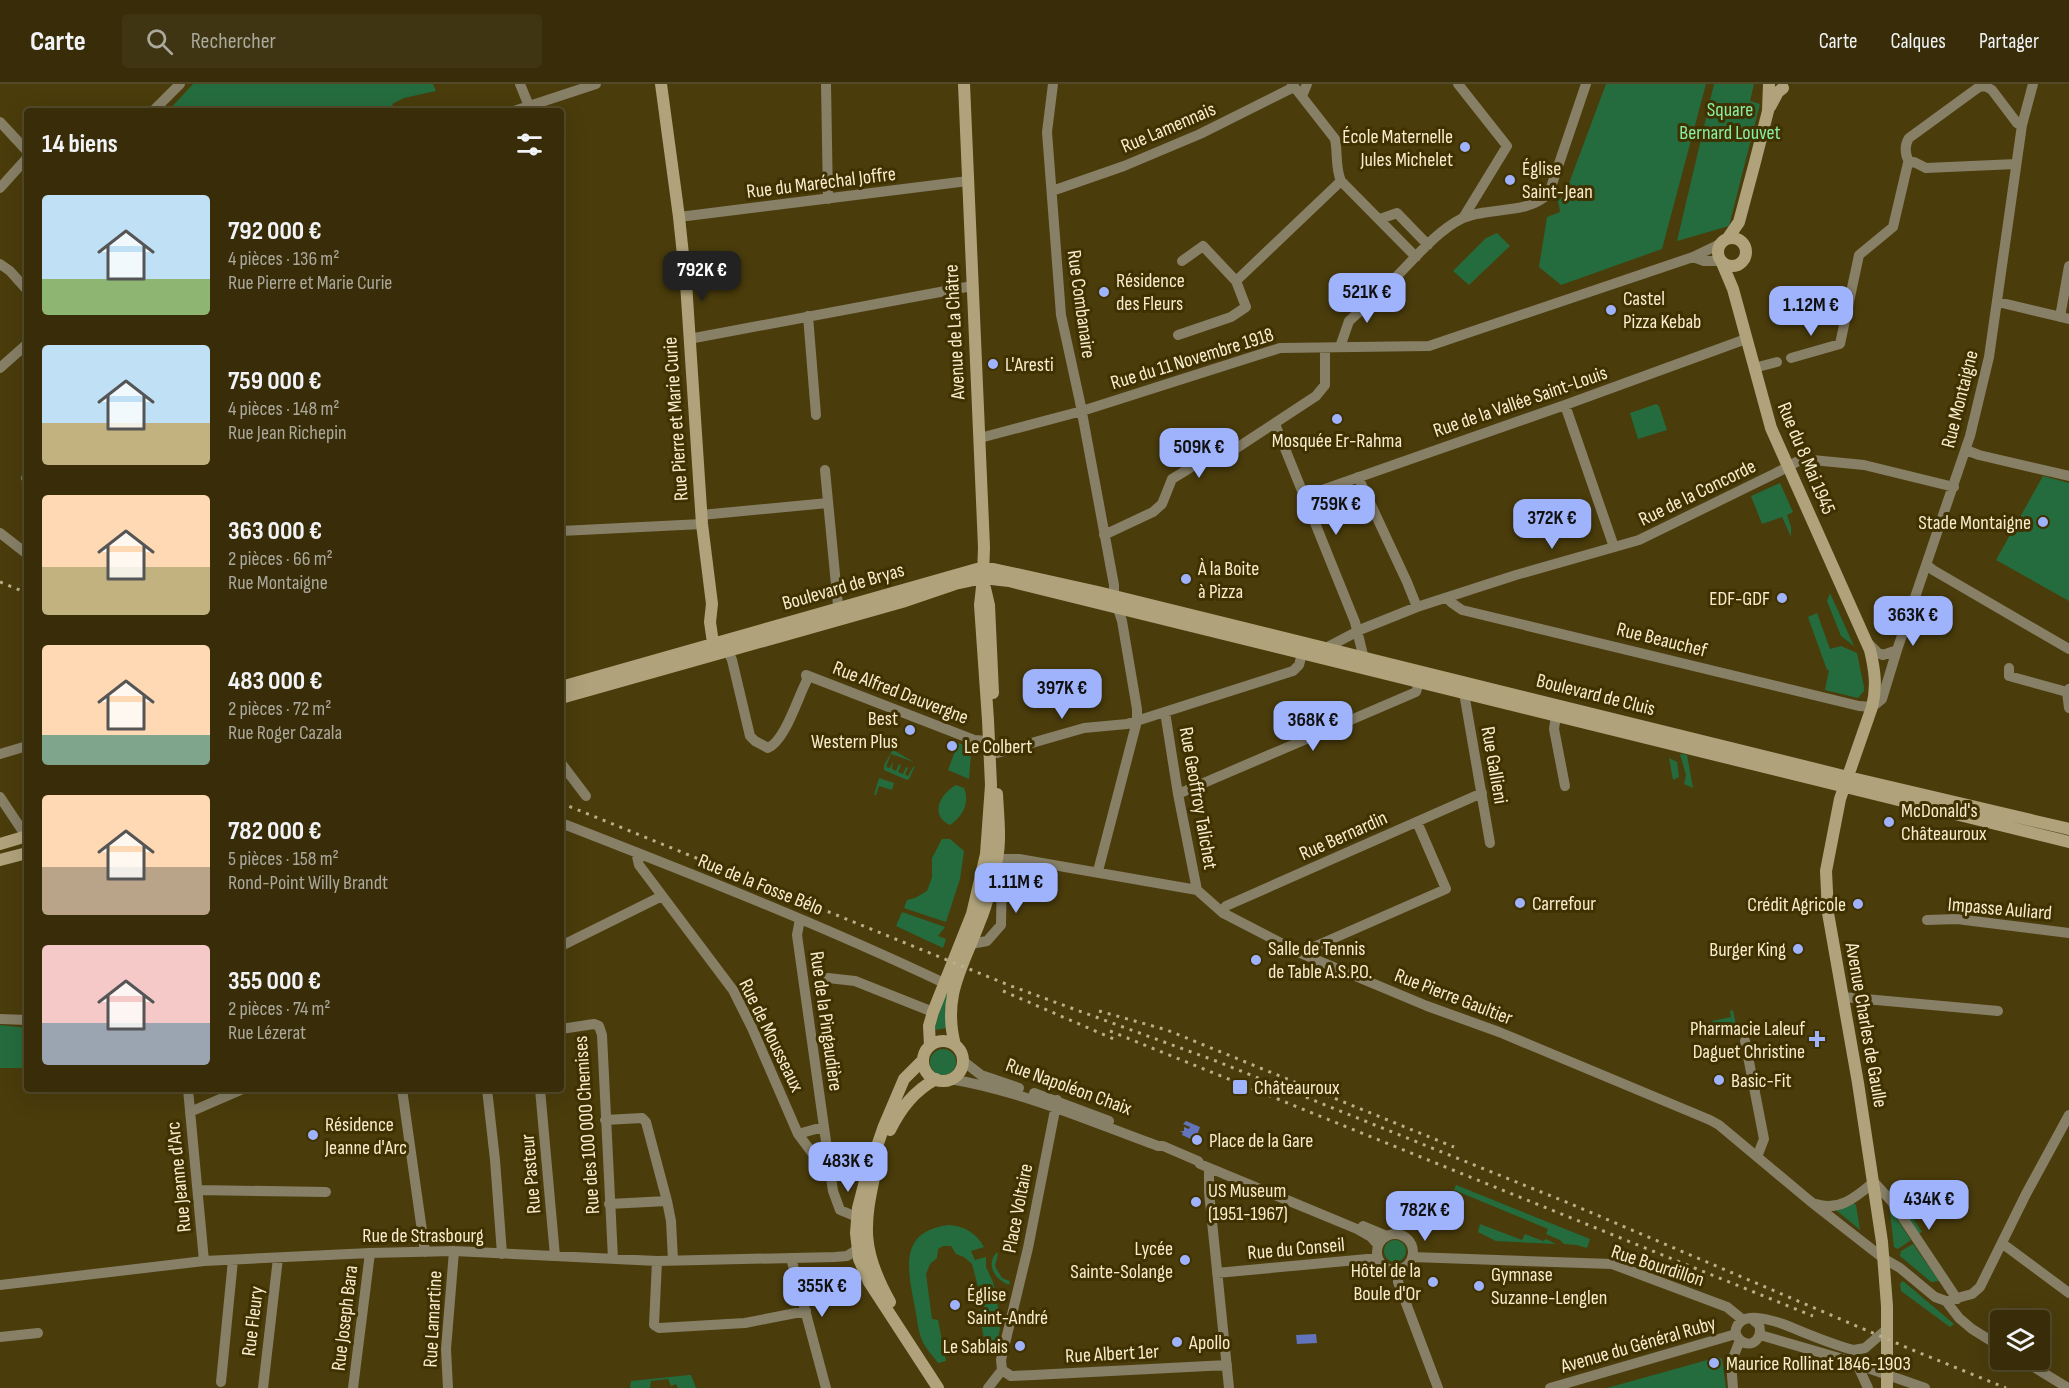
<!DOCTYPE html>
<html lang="fr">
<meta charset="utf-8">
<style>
:root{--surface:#382d08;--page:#3f3512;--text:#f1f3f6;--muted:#aba89c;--line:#524929;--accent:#9fb3fd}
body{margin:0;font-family:"Sofia Sans Condensed",sans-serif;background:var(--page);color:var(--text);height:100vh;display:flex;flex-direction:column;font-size:22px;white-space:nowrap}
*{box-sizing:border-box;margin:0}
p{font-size:20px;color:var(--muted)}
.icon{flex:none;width:33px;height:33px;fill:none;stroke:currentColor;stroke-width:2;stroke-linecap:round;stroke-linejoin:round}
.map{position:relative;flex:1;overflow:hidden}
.panel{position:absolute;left:24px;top:24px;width:540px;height:984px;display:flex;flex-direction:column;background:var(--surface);border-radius:6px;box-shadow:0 6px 24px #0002,0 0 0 2px var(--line)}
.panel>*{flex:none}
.tools{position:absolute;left:1990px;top:1226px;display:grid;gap:12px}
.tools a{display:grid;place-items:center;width:60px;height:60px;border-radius:6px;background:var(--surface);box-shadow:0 6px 24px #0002,0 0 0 2px var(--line);font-size:30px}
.price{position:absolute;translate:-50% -51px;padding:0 14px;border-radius:12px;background:var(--accent);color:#111;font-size:20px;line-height:39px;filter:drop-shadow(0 2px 3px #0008)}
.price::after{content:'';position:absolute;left:50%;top:36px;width:18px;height:14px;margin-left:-9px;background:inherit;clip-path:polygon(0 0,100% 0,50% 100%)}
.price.selected{background:#222;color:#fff}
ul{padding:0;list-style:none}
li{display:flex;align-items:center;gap:18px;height:150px;padding:0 18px}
li span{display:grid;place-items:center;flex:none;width:168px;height:120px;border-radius:6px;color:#555}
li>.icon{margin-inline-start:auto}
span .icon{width:72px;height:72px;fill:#fffc;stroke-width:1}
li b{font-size:26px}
h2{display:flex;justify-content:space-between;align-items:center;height:72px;padding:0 18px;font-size:26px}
header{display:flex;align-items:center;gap:36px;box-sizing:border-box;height:84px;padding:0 30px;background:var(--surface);border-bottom:2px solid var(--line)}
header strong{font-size:28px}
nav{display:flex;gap:33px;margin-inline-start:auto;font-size:21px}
.search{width:420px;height:54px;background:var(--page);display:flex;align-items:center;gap:15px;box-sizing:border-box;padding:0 21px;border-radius:6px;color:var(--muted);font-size:22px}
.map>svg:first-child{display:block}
</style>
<header>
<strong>Carte</strong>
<div class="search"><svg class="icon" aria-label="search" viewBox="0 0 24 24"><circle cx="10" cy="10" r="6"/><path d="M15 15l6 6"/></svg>Rechercher</div>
<nav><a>Carte</a><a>Calques</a><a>Partager</a></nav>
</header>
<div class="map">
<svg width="2069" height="1304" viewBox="0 0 2069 1304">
<rect width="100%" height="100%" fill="#4a3c0b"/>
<path fill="#246c3d" d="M193 0H433L436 7 404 14 392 20 394 24 390 27H168Z
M1606 0H1706L1662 165 1561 201 1539 183 1547 133 1560 128 1558 117 1565 110Z
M1714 0H1754L1750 17 1760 20 1729 142 1677 157Z
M1497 149 1510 162 1469 201 1453 187 1486 154Z
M1656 320 1659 322 1667 346 1638 355 1630 329Z
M2043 392 2069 399V517L1996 476Z
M1780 399 1793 428 1787 431 1791 443V453L1782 433 1762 440 1751 412Z
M1830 509 1854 562 1841 552 1827 517Z
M1817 529 1830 565 1841 562 1857 569 1864 603V607L1858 614 1825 606 1829 586H1827L1808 533Z
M958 659 968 662 971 670 969 695 948 686Z
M893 666 914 678 891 670 886 683 890 684 893 677 892 685 896 687 899 680 901 681 898 688 903 690 906 683 908 684 905 690 908 692 913 683 915 682 909 695 907 696 884 686V681Z
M1680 670 1687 671 1693 704 1684 700 1686 691Z
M1669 674 1677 678 1679 693 1673 696Z
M879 694 894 699 892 706 879 702 876 711H874Z
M956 701 964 704C970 719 963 732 950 741 929 731 940 710 956 701Z
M942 755H950L964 767 960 795 946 838 904 824 907 816 915 814 927 807 932 793V774Z
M902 828 945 843 938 852 946 855 943 864 896 842Z
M947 904 949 905 946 916 947 944 934 946Z
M1733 926 1737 945 1734 949 1716 942 1712 937 1731 933 1730 927Z
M0 941 27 944V984H0Z
M930 978a13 13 0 1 1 26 0a13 13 0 1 1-26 0Z
M1456 1101 1590 1155 1587 1164 1577 1161 1564 1160 1560 1156 1546 1150 1548 1145 1454 1106Z
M1893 1104 1922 1148 1918 1150 1889 1106Z
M1854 1119 1856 1121 1860 1146 1836 1126Z
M1890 1128H1892L1911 1156 1898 1165 1894 1163Z
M1480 1140 1522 1156 1525 1150 1543 1157 1546 1155 1556 1160 1496 1157 1478 1148Z
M949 1141C965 1142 976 1149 984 1163L971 1167 975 1176 986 1173V1183L993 1198 1001 1239 995 1269 987 1271 979 1228 984 1225 972 1180 964 1173 956 1170 951 1162H943L938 1165 937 1174 930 1180 926 1190 932 1235 938 1236 946 1277 938 1279C933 1272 925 1264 922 1256 917 1245 917 1231 914 1219 907 1182 900 1147 949 1141Z
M1384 1167a11 11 0 1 1 22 0a11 11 0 1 1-22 0Z
M1913 1160 1939 1197 1931 1198 1900 1172 1901 1167Z
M997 1168 998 1170 995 1182 1002 1194 1010 1197 1009 1201C995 1196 985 1180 997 1168Z
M1903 1197 1954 1240 1950 1243 1901 1207 1900 1200Z
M1718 1273 1722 1275 1726 1304H1607Z
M689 1291H691L696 1304H678L676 1300 671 1302 668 1295 651 1297 650 1304H630L631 1297Z"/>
<path fill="#6274bc" d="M1186 1037 1200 1043 1195 1057 1182 1051 1183 1049 1180 1047H1184V1043L1189 1045 1190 1043 1183 1040Z
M1316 1250 1317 1259 1297 1260 1296 1251Z"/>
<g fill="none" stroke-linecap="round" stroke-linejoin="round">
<path stroke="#877f66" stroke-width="10" d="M520 0 529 22
M826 0 828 115
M1053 0 1047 48 1061 231 1080 318 1114 501V513L1122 537 1137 625V637L1098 787
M1292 0 1335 55C1338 70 1335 83 1341 97L1416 173
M1458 0 1507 62 1463 134
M1302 12 1307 0
M153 27 180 0
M514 27 596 0
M0 38 27 67
M1909 78C1905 70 1904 62 1909 54L1979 3 1985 2 1992 6 2017 39 2022 41
M0 104 27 74
M1052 107 1124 82 1200 50 1294 3
M679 133 968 97
M1380 135 1397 129 1428 161
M1693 173 1704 177H1721
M0 180 10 187 27 206
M1236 197 1341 97
M1389 200C1410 180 1435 148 1461 135 1488 122 1527 132 1549 109L1586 0
M1998 218 2069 235
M808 232 816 331
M2060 233 2069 182
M1178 251 1231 233 1246 223 1236 197 1203 162 1182 177
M689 255 972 202
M1340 263 1349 237 1380 209
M1791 274 1840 260 1859 171 1893 143 1908 79 1914 78 1926 84 2016 80
M0 284 27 260
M1754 284 1777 278
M1565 321 1614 463
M1275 340 1355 538 1364 575
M980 354 1082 327 1280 264 1429 262 1693 173 1720 160
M1966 366 1979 371 2069 392
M825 386 839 532
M1358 393 1407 498 1417 523
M26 394 27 393
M1305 412 1565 321 1746 255
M701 431 828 419
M561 447 702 440
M0 449 27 470
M1104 451 1153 428 1162 420 1172 395 1211 371 1220 375 1316 312 1325 301V264
M1927 481 1933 486 2069 565
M1447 514 1452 519 1462 526 1859 622 1872 623 1882 615 1897 566 1970 352 1989 273 2022 41 2033 0
M1868 559 1878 569 1883 571 1897 566
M721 564 728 567 732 576 750 652 755 657 768 664C785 657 798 613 807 596L806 591 974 656 989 657
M1324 565 1362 545 1417 523 1516 491 1639 456 1776 389 1802 375 1864 381 1954 403
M2009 584V592L2067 608 2069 605
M2067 608 2069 624
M1464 609 1490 759
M1557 626 1554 645 1565 702
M1165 628 1178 710 1197 806
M997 669 1084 644 1127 640 1293 587 1299 581 1302 570
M0 670 27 662
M561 679 586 712
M1178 710 1416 608 1419 599
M0 713 26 752
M561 739C690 789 819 840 944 899
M636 768 639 781 733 906 752 944 798 1050 831 1094
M1223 829 1226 822 1482 709
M800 835 797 851 833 1107 840 1126 857 1133 864 1132
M1927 836 1957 835 2069 849
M971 860 987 857 1001 841 1002 785 996 777 1001 775H1019L1197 806 1223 829 1300 869 1427 922 1499 948 1710 1036 1719 1041 1810 1117 1883 1174 1900 1184 1935 1213 1946 1217 1959 1234 1972 1245 2001 1263
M561 862 662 812
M1300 869 1446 805 1417 738
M828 894 855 897 933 928
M1843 913 1998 927
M0 935 27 936
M561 945 594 940 599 942 602 951 613 1175
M1745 957 1764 1055 1757 1073
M963 977 981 991 1019 1004
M950 995C1022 1007 1089 1037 1158 1062H1163L1198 1077 1200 1080 1357 1145 1371 1153 1378 1161
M188 1005 204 1177
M402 1005 425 1168
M487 1005 495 1076 502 1170
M540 1005 555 1172
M1034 1009 1109 1037
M190 1028 243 1005
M605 1036 642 1034 646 1038 667 1117 671 1137 673 1176
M798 1050 823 1043
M1209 1084V1108L1229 1304
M198 1106 326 1108
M609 1120 667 1117
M1816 1120C1840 1128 1857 1112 1874 1098L1893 1119 1957 1215
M1363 1142 1387 1152
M1377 1168a18 18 0 1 1 36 0a18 18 0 1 1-36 0Z
M2003 1160 2069 1209
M1412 1173 1612 1180 1727 1223 1743 1236
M791 1174 826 1304
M657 1177 654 1241 659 1244 745 1239 806 1227
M1399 1186 1398 1198 1438 1304
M1217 1189 1378 1174
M0 1201 204 1177 370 1169 454 1167 657 1177 835 1173 847 1172 858 1165
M1946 1217 1972 1210 1980 1203 2026 1110 2069 1031
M1752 1235 1759 1241C1763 1253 1753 1265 1741 1257 1737 1254 1735 1249 1736 1245 1741 1226 1771 1236 1783 1240 1806 1249 1830 1260 1854 1266L1865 1264 1887 1245
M1760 1251 1836 1273 1925 1304
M0 1253 38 1249
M2021 1275 2068 1304
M1857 1280 1868 1304
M1002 1286 1011 1292 1034 1291 1227 1281
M221 1298 233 1176
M263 1304 278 1174
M353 1304 370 1169
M448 1304 446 1265 454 1167
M988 1304 1002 1286 1001 1276 1028 1164 1057 1016
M1550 1304 1736 1250
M1733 1304 1731 1279 1740 1256"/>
<path stroke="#b0a37b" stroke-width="12" d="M661 0 679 133 686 199 702 440 712 520 710 538 713 559
M1770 23 1778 8 1783 4
M1718 168a14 14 0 1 1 28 0a14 14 0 1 1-28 0Z
M1728 154 1739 138 1755 78 1768 27 1769 0
M1722 179 1733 205 1771 344 1870 566C1875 587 1877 603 1872 623L1840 715 1826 787 1828 829 1858 999 1882 1158 1887 1222V1304
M985 504 989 521 993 609
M561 603 984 483 1098 508 1848 693 2069 745
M561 614 902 518 955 500 983 494 1009 497 2069 758
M0 760 27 752
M0 776 27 769
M923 977a20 20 0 1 1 40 0a20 20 0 1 1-40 0Z
M955 961C942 911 963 883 980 837 988 818 993 795 997 775 1001 755 998 731 997 710
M930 962 929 942 933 928 972 830 986 770 991 701 988 636 980 521 983 494 984 463 964 0
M923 976 904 995 884 1042 865 1097 858 1124 856 1149 859 1175 869 1198 938 1304
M890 1046C901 1024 914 1007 936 995
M876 1085C863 1142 861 1166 890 1218"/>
<path stroke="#bbaf8a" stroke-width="3" stroke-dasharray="3 6" stroke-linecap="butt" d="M0 498 27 509
M561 719 1011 902 1216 977 1571 1120 1915 1267 2006 1304
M1003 907 1116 956
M1099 927 1167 946 1454 1063
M1110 947 1813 1232"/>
</g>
<g fill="#9fb3fd" stroke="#403100" stroke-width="2">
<circle cx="1465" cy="63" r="6"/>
<circle cx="1510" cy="96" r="6"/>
<circle cx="1104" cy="208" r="6"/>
<circle cx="1611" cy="226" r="6"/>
<circle cx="993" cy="280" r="6"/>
<circle cx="1337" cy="335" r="6"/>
<circle cx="2043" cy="438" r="6"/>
<circle cx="1186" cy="495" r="6"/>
<circle cx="1782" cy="514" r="6"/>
<circle cx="910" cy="646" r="6"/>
<circle cx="952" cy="662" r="6"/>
<circle cx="1889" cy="738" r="6"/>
<circle cx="1520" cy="819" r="6"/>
<circle cx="1858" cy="820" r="6"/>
<circle cx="1798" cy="865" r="6"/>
<circle cx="1256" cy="876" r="6"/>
<path d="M1814 946h6v6h6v6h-6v6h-6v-6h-6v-6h6z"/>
<circle cx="1719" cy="996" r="6"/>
<rect x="1232" y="995" width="16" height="16" rx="3"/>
<circle cx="313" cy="1051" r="6"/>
<circle cx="1197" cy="1056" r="6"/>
<circle cx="1196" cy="1118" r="6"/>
<circle cx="1185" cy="1176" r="6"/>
<circle cx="1433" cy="1198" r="6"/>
<circle cx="1479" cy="1202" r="6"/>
<circle cx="955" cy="1221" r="6"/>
<circle cx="1177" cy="1258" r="6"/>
<circle cx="1020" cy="1262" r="6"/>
<circle cx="1714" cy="1279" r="6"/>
</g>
<g text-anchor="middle" stroke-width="6" stroke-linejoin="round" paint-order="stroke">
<g font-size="20" fill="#87efa5" stroke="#403100">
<text x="1730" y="32">Square<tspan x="1730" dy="23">Bernard Louvet</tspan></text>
</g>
<g font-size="20" fill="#f7edce" stroke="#403100">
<text transform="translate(1168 43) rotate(-23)" y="7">Rue Lamennais</text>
<text transform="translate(821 98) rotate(-7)" y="7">Rue du Maréchal Joffre</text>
<text transform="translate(1082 220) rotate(82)" y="7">Rue Combanaire</text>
<text transform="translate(954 248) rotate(-93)" y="7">Avenue de La Châtre</text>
<text transform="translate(1192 274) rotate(-17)" y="7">Rue du 11 Novembre 1918</text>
<text transform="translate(1959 315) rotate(-76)" y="7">Rue Montaigne</text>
<text transform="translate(1520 317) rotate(-19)" y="7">Rue de la Vallée Saint-Louis</text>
<text transform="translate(675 335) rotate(-94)" y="7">Rue Pierre et Marie Curie</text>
<text transform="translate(1807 374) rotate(67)" y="7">Rue du 8 Mai 1945</text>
<text transform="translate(1697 408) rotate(-26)" y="7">Rue de la Concorde</text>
<text transform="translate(843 502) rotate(-16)" y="7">Boulevard de Bryas</text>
<text transform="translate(1662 555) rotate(14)" y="7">Rue Beauchef</text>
<text transform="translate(901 608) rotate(21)" y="7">Rue Alfred Dauvergne</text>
<text transform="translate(1596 610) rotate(14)" y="7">Boulevard de Cluis</text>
<text transform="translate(1495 681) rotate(80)" y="7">Rue Gallieni</text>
<text transform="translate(1199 714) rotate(80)" y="7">Rue Geoffroy Talichet</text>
<text transform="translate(1343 751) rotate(-24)" y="7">Rue Bernardin</text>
<text transform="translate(761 800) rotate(22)" y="7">Rue de la Fosse Bélo</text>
<text transform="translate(2000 824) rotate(5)" y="7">Impasse Auliard</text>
<text transform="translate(1454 912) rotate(21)" y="7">Rue Pierre Gaultier</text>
<text transform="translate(827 937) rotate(82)" y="7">Rue de la Pingaudière</text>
<text transform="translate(1867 941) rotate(80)" y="7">Avenue Charles de Gaulle</text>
<text transform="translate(772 951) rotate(64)" y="7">Rue de Mousseaux</text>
<text transform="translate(1069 1002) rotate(20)" y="7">Rue Napoléon Chaix</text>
<text transform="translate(586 1041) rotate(-94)" y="7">Rue des 100 000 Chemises</text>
<text transform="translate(530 1090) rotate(-95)" y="7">Rue Pasteur</text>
<text transform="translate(178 1093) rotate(-96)" y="7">Rue Jeanne d'Arc</text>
<text transform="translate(1017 1124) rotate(-79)" y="7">Place Voltaire</text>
<text x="423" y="1158">Rue de Strasbourg</text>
<text transform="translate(1296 1164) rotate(-5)" y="7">Rue du Conseil</text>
<text transform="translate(1658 1181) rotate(18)" y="7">Rue Bourdillon</text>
<text transform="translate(344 1234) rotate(-83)" y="7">Rue Joseph Bara</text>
<text transform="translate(432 1235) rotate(-87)" y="7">Rue Lamartine</text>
<text transform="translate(252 1237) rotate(-83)" y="7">Rue Fleury</text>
<text transform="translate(1638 1260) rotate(-16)" y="7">Avenue du Général Ruby</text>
<text transform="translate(1112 1269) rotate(-3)" y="7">Rue Albert 1er</text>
</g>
<g font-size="20" fill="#f7edce" stroke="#403100" text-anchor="start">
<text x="1453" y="59" text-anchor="end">École Maternelle<tspan x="1453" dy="23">Jules Michelet</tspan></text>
<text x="1522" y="91">Église<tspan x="1522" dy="23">Saint-Jean</tspan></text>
<text x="1116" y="203">Résidence<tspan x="1116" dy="23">des Fleurs</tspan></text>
<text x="1623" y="221">Castel<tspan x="1623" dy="23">Pizza Kebab</tspan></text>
<text x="1005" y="287">L'Aresti</text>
<text x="1337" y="363" text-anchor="middle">Mosquée Er-Rahma</text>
<text x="2031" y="445" text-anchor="end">Stade Montaigne</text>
<text x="1198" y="491">À la Boite<tspan x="1198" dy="23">à Pizza</tspan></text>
<text x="1770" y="521" text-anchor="end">EDF-GDF</text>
<text x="898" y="641" text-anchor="end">Best<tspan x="898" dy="23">Western Plus</tspan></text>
<text x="964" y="669">Le Colbert</text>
<text x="1901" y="733">McDonald's<tspan x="1901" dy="23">Châteauroux</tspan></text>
<text x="1532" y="826">Carrefour</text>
<text x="1846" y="827" text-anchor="end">Crédit Agricole</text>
<text x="1268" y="871">Salle de Tennis<tspan x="1268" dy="23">de Table A.S.P.O.</tspan></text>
<text x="1786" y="872" text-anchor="end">Burger King</text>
<text x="1805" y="951" text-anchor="end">Pharmacie Laleuf<tspan x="1805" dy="23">Daguet Christine</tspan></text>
<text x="1731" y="1003">Basic-Fit</text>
<text x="1254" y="1010">Châteauroux</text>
<text x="325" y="1047">Résidence<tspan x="325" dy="23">Jeanne d'Arc</tspan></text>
<text x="1209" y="1063">Place de la Gare</text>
<text x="1208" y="1113">US Museum<tspan x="1208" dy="23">(1951-1967)</tspan></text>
<text x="1173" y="1171" text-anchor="end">Lycée<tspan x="1173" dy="23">Sainte-Solange</tspan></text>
<text x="1421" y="1193" text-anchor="end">Hôtel de la<tspan x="1421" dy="23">Boule d'Or</tspan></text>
<text x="1491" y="1197">Gymnase<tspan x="1491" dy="23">Suzanne-Lenglen</tspan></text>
<text x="967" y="1217">Église<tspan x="967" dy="23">Saint-André</tspan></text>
<text x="1189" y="1265">Apollo</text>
<text x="1008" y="1269" text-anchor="end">Le Sablais</text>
<text x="1726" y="1286">Maurice Rollinat 1846-1903</text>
</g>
</g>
</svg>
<div class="tools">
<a><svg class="icon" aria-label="layers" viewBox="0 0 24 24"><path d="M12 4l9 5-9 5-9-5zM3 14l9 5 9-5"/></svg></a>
</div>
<b class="price selected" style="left:702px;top:218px">792K €</b>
<b class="price" style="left:1367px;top:240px">521K €</b>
<b class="price" style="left:1811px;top:253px">1.12M €</b>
<b class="price" style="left:1199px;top:395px">509K €</b>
<b class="price" style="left:1336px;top:452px">759K €</b>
<b class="price" style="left:1552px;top:466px">372K €</b>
<b class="price" style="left:1913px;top:563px">363K €</b>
<b class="price" style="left:1062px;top:636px">397K €</b>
<b class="price" style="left:1313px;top:668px">368K €</b>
<b class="price" style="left:1016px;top:830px">1.11M €</b>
<b class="price" style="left:848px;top:1109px">483K €</b>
<b class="price" style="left:1929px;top:1147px">434K €</b>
<b class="price" style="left:1425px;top:1158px">782K €</b>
<b class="price" style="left:822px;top:1234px">355K €</b>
<section class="panel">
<h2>14 biens<svg class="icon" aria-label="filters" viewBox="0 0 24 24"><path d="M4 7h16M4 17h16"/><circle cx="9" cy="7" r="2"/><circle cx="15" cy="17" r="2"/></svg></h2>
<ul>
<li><span style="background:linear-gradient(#bfe0f5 70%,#8fb573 0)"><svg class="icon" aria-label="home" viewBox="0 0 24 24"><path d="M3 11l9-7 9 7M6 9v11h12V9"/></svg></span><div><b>792 000 €</b><p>4 pièces · 136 m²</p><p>Rue Pierre et Marie Curie</p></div></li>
<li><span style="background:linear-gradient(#bfe0f5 65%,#c2b280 0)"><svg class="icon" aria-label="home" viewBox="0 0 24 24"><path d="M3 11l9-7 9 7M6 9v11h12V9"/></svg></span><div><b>759 000 €</b><p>4 pièces · 148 m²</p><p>Rue Jean Richepin</p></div></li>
<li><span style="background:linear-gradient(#ffd9b3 60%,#c2b280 0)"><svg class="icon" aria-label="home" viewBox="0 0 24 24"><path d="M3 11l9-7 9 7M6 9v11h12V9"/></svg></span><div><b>363 000 €</b><p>2 pièces · 66 m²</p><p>Rue Montaigne</p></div></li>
<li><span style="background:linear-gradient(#ffd9b3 75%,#7fa58c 0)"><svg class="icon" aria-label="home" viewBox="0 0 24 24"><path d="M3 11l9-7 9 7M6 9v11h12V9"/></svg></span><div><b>483 000 €</b><p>2 pièces · 72 m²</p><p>Rue Roger Cazala</p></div></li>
<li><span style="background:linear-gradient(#ffd9b3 60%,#b9a48a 0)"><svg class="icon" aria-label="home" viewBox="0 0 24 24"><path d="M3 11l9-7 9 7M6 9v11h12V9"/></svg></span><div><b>782 000 €</b><p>5 pièces · 158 m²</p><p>Rond-Point Willy Brandt</p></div></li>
<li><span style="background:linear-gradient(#f6c9c9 65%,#9aa5b1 0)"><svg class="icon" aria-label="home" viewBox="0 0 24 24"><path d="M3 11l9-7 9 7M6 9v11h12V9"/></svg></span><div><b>355 000 €</b><p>2 pièces · 74 m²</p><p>Rue Lézerat</p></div></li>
</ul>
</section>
</div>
